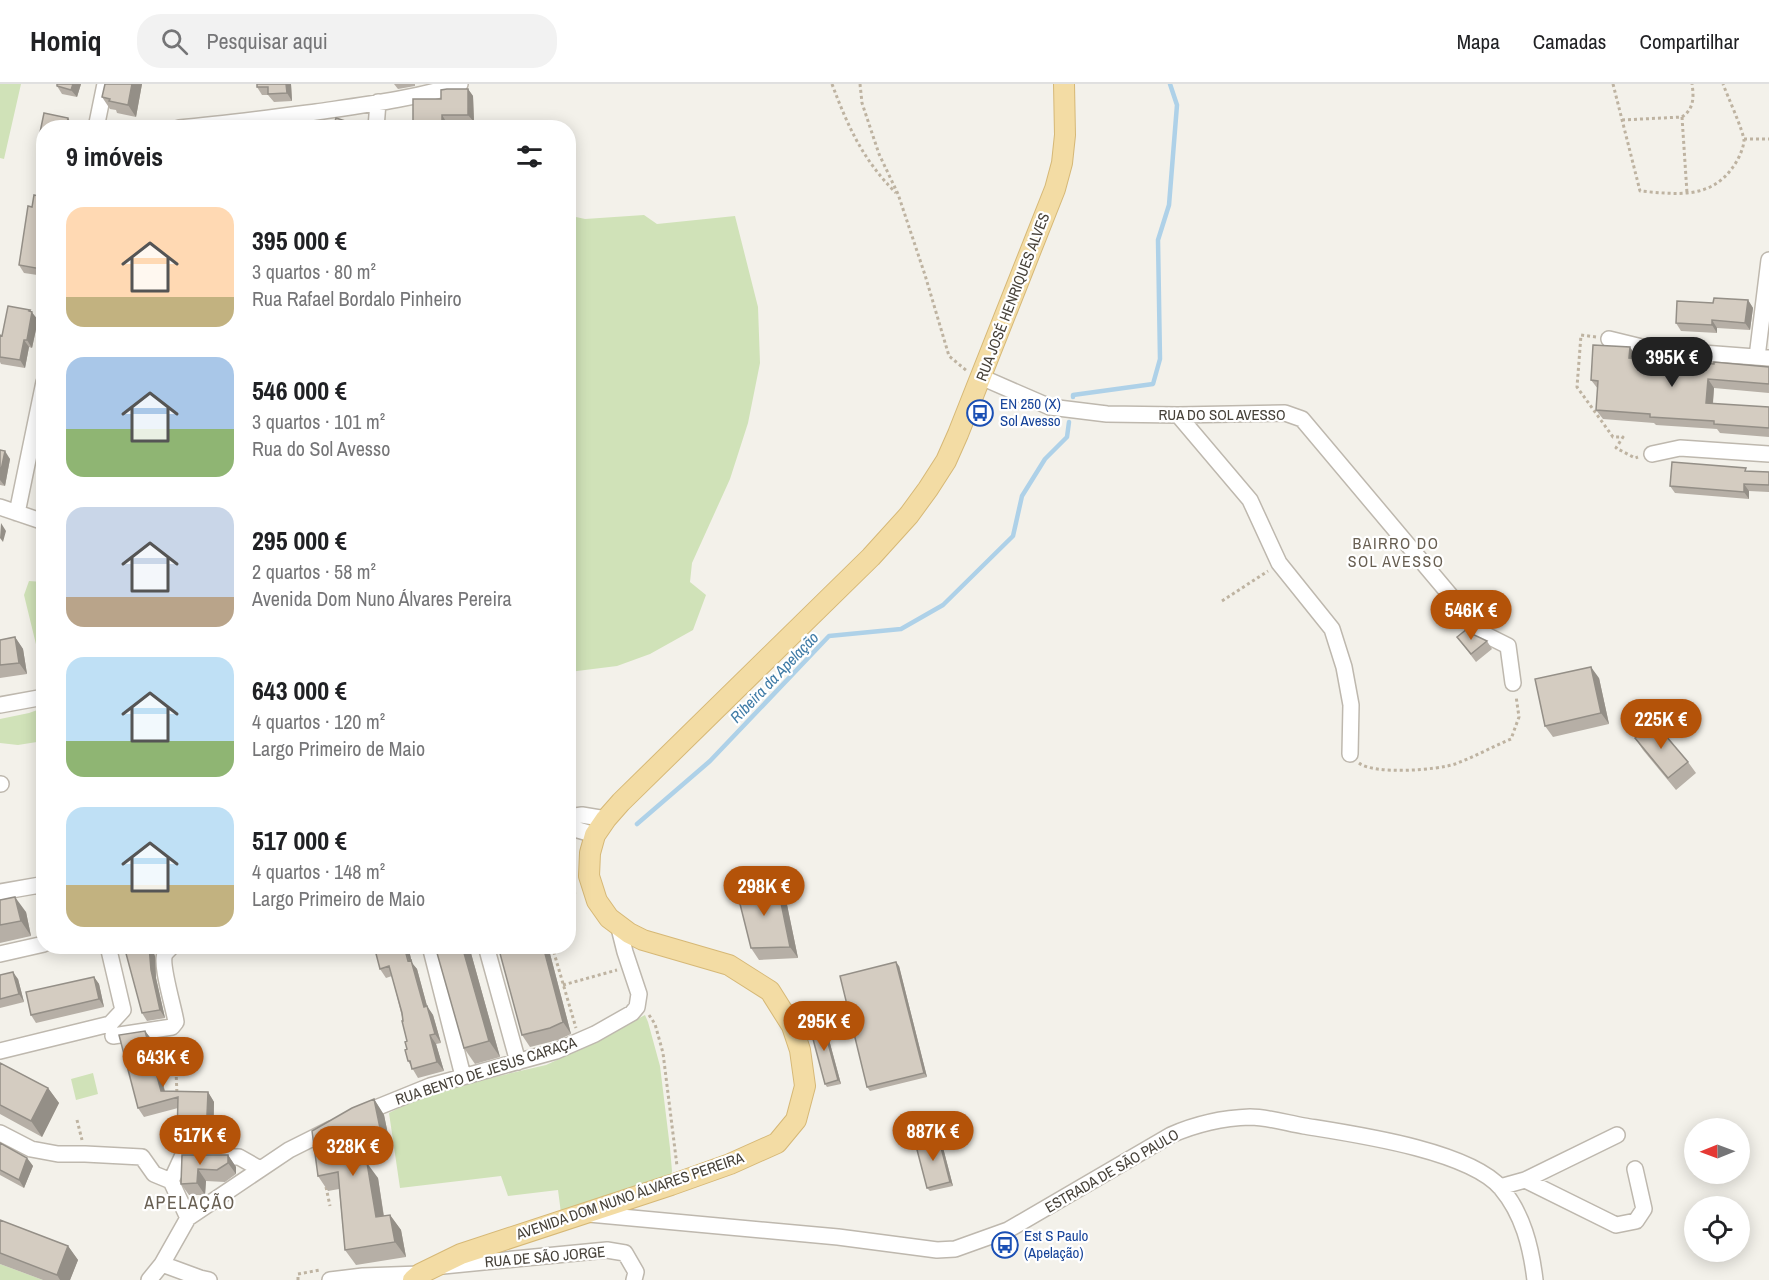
<!DOCTYPE html>
<html lang="pt">
<meta charset="utf-8">
<style>
:root{--surface:#fff;--page:#f2f2f2;--text:#202124;--muted:#757577;--line:#e0e0e0;--accent:#b45309}
body{margin:0;font-family:"Archivo Narrow",sans-serif;background:var(--page);color:var(--text);height:100vh;display:flex;flex-direction:column;font-size:22px;white-space:nowrap}
*{box-sizing:border-box;margin:0}
p{font-size:20px;color:var(--muted)}
.icon{flex:none;width:33px;height:33px;fill:none;stroke:currentColor;stroke-width:2;stroke-linecap:round;stroke-linejoin:round}
.map{position:relative;flex:1;overflow:hidden}
.sheet{position:absolute;left:36px;top:36px;width:540px;height:834px;display:flex;flex-direction:column;background:var(--surface);border-radius:24px;box-shadow:0 3px 15px #0003}
.sheet>*{flex:none}
.needle{width:39px;rotate:269deg}
.buttons{position:absolute;left:1684px;top:1034px;display:grid;gap:12px}
.buttons a{display:grid;place-items:center;width:66px;height:66px;border-radius:50%;background:var(--surface);box-shadow:0 3px 15px #0003;font-size:30px}
.price{position:absolute;translate:-50% -51px;padding:0 14px;border-radius:21px;background:var(--accent);color:#fff;font-size:20px;line-height:39px;filter:drop-shadow(0 2px 3px #0008)}
.price::after{content:'';position:absolute;left:50%;top:36px;width:18px;height:14px;margin-left:-9px;background:inherit;clip-path:polygon(0 0,100% 0,50% 100%)}
.price.selected{background:#222;color:#fff}
ul{padding:0;list-style:none}
li{display:flex;align-items:center;gap:18px;height:150px;padding:0 30px}
li span{display:grid;place-items:center;flex:none;width:168px;height:120px;border-radius:18px;color:#555}
li>.icon{margin-inline-start:auto}
span .icon{width:72px;height:72px;fill:#fffc;stroke-width:1}
li b{font-size:26px}
h2{display:flex;justify-content:space-between;align-items:center;height:72px;padding:0 30px;font-size:26px}
header{display:flex;align-items:center;gap:36px;box-sizing:border-box;height:84px;padding:0 30px;background:var(--surface);border-bottom:2px solid var(--line)}
header strong{font-size:28px}
nav{display:flex;gap:33px;margin-inline-start:auto;font-size:21px}
.search{width:420px;height:54px;background:var(--page);display:flex;align-items:center;gap:15px;box-sizing:border-box;padding:0 21px;border-radius:24px;color:var(--muted);font-size:22px}
.map>svg:first-child{display:block}
</style>
<header>
<strong>Homiq</strong>
<div class="search"><svg class="icon" aria-label="search" viewBox="0 0 24 24"><circle cx="10" cy="10" r="6"/><path d="M15 15l6 6"/></svg>Pesquisar aqui</div>
<nav><a>Mapa</a><a>Camadas</a><a>Compartilhar</a></nav>
</header>
<div class="map">
<svg width="1769" height="1196" viewBox="0 0 1769 1196">
<rect width="100%" height="100%" fill="#f3f1ea"/>
<path fill="#d0e2b8" d="M0 0H21L4 75 0 74Z
M644 131 657 140 735 132 758 223 760 279 748 339 730 395 692 479 690 498 706 511 693 546 650 570 617 582 569 588V149L576 133 585 135Z
M29 497 43 498V589L24 511Z
M43 624V657L18 661 0 659V635L29 629Z
M645 931 648 938 660 982 670 1064 672 1087 671 1093 561 1129 558 1106 508 1112 501 1092 400 1104 389 1029 430 1008 546 981 579 966Z
M93 989 98 1010 76 1016 71 995Z
M0 1180 43 1196H0Z"/>
<g fill="none" stroke-linecap="round" stroke-linejoin="round">
<path stroke="#aed1e8" stroke-width="4.5" d="M1073 313V311L1153 300 1160 275 1158 156 1169 121 1177 21 1170 0
M637 740 710 677 829 552 901 545 943 521 1013 452 1022 412 1045 375 1067 353 1069 338"/>
<g stroke="#beb8ae" stroke-width="18">
<path id="minor" d="M96 44 105 0
M179 44C225 40 270 34 316 28 364 21 414 15 460 0
M376 44 378 18
M1609 255 1650 265 1769 274
M1757 273 1769 176
M981 293 1050 323 1107 330 1178 331 1285 329 1302 335 1482 549 1508 562 1513 599
M1178 331 1250 416 1279 479 1332 545 1344 583 1351 621 1350 670
M1652 370 1680 364 1769 370
M0 423 44 438
M17 429 44 298
M0 621 44 613
M0 700H1
M568 733 582 731 606 735
M568 743 595 751
M0 808 40 801 44 803
M430 862 463 992
M486 862 518 978
M0 870 44 860
M113 952 172 943 176 938C174 924 160 880 165 870 167 867 170 865 172 862
M0 967 110 940 123 926 108 862
M361 1030 430 1002 556 967 595 950 632 929 637 923 639 910 625 868 619 844
M0 1049 31 1065 58 1070H85L142 1073 154 1090 171 1097
M1525 1096 1616 1141 1636 1137 1644 1125 1635 1085
M1500 1103 1525 1096 1617 1051
M589 1130 838 1153 937 1166 955 1165 1008 1146 1171 1051C1196 1040 1222 1034 1250 1033 1267 1033 1287 1039 1304 1042 1353 1050 1468 1066 1501 1104 1523 1130 1531 1163 1535 1196
M188 1134 171 1097 182 1073H239L260 1085
M162 1180 200 1194 209 1196
M443 1182 607 1166 625 1169 636 1188 634 1196
M149 1196 162 1180 188 1134 289 1066 331 1045
M330 1196 363 1192 420 1190"/>
</g>
<g stroke="#d6b876" stroke-width="22">
<path id="major" d="M413 1196 420 1190 461 1170 671 1101 730 1080 777 1059 796 1036 805 1002 800 966 792 942 770 907 729 881 643 856 629 849 609 834 597 817 589 792 590 769 595 751 606 735 621 718 871 473 909 431 928 405 946 377 958 350 1055 105 1062 79 1065 51 1064 0"/>
</g>
<path stroke="#beb3a1" stroke-width="3" stroke-dasharray="3 3" stroke-linecap="butt" d="M832 0C848 43 863 76 896 109
M860 0 862 19 879 70 898 110 925 191 949 272 967 287
M1613 0 1640 107C1675 110 1710 116 1733 83 1738 76 1743 66 1744 57 1744 48 1727 11 1723 0
M1682 33 1687 109
M1622 36 1682 33C1694 25 1694 13 1692 0
M1744 55H1769
M1596 253 1581 251 1577 303 1613 353H1623L1616 364 1635 374 1638 373
M1222 517 1268 487
M1359 679C1374 691 1437 686 1455 680 1474 673 1492 663 1511 655L1519 633 1516 612
M568 809 576 808
M552 862 576 944
M563 901 617 886
M649 931 655 940 663 969 677 1082
M176 987 177 1011
M77 1036 82 1056
M326 1103 330 1122
M298 1196V1190L320 1186"/>
<use href="#minor" stroke="#fff" stroke-width="15"/>
<use href="#major" stroke="#f3dca4" stroke-width="20"/>
</g>
<path fill="#b6afa6" d="M81 0 77 13 62 10 57 2Z
M105 0H142L136 33 117 29 116 26 110 25 102 13Z
M257 0H291L292 17 274 18 268 11H262L257 3Z
M394 0H415V2L398 5Z
M468 5 473 12 474 38 447 39 413 44 441 15Z
M44 29 68 34 73 42V44H44V71L37 63Z
M44 113V192L24 189 19 181 32 123Z
M1748 216 1753 224 1750 246 1717 244V249L1681 247 1676 239 1713 219Z
M30 226 38 236 32 264 29 263 25 284 1 280 0 278V251L2 252Z
M1636 272V275L1769 283V309L1714 304 1713 320 1769 323V353L1720 349 1717 345 1656 341 1654 339 1603 335 1596 326 1598 305 1591 296Z
M0 366 10 375 5 402 0 401Z
M1748 387 1769 388V408L1749 407V415L1675 409 1670 402Z
M1472 550 1487 557 1492 565 1476 578 1457 553Z
M15 553 23 565 27 590 0 594V556Z
M1599 594 1609 640 1553 653 1545 642Z
M1635 654 1688 678 1696 689 1676 706 1643 666Z
M785 811 798 874 759 876 751 864Z
M0 816 26 828 31 852 0 859Z
M374 862H408L412 879 417 885 427 922 433 931 441 959 436 960 444 987 418 994 408 977 407 957 403 937 392 892 386 894 380 885Z
M435 862H469L500 973 475 980 464 964Z
M548 862 571 950 558 956 530 963 522 951Z
M155 872 156 894 165 934 147 937 142 929Z
M899 882 927 993 870 1007 867 1003Z
M0 891 18 895 24 918 0 924Z
M94 893 99 900 104 923 36 939 31 931Z
M822 937 825 941 841 1000 827 1003 825 1000Z
M145 947 152 956 165 1007 208 1008 214 1018 213 1063H184L177 1054 178 1024 144 1033 138 1024Z
M0 979 48 1004 59 1019 42 1053 0 1030Z
M374 1015 384 1031 390 1060 355 1075 356 1081 378 1094 384 1132 390 1131 401 1146 406 1173 356 1181 345 1166 339 1105 328 1107 318 1092Z
M941 1056 953 1102 930 1107 927 1104Z
M0 1059 27 1074 33 1082 24 1104 0 1091Z
M182 1071H228L236 1083V1090L225 1098 206 1097 205 1111H189L181 1100Z
M0 1136 68 1162 78 1176 70 1196H43L0 1180Z"/>
<path fill="#948f87" d="M73 0H81L77 13 71 6Z
M132 0H142L136 33 128 21Z
M286 0H291L292 17 287 9Z
M468 5 473 12 474 38 468 31Z
M442 31 447 39V44H442Z
M68 34 73 42V44H66Z
M44 169V189L41 185Z
M1748 216 1753 224 1750 246 1745 239Z
M30 226 38 236 32 264 27 256Z
M1712 236 1717 244V249L1712 241Z
M24 256 29 263 25 284 20 276Z
M1630 263 1636 272 1635 283 1629 274Z
M1708 295 1714 304 1712 328 1706 319Z
M5 367 10 375 5 402 0 396V391Z
M1744 400 1749 407V415L1744 408Z
M1 439 6 447 3 458 0 454Z
M15 553 23 565 27 590 19 579Z
M1591 583 1599 594 1609 640 1601 629Z
M777 799 785 811 798 874 790 863Z
M15 813 26 828 31 852 21 837Z
M149 862H152L155 872 156 894 165 934 160 926 151 886Z
M404 862H408L412 879 417 885 427 922 433 931 441 959 435 950 424 923Z
M462 862H469L500 973 489 957Z
M543 862H548L571 950 563 938Z
M896 878 899 882 927 993 924 989Z
M13 888 18 895 24 918 19 910Z
M94 893 99 900 104 923 99 915Z
M822 937 825 941 841 1000 838 996Z
M145 947 152 956 167 1017 161 1007Z
M430 951 436 960 444 987 437 978Z
M48 1004 59 1019 42 1053 31 1037Z
M208 1008 214 1018 213 1063 206 1054Z
M374 1015 384 1031 390 1060 380 1044Z
M938 1052 941 1056 953 1102 950 1098Z
M345 1059 355 1075 359 1098 349 1083Z
M228 1071 236 1083V1090L228 1079Z
M27 1074 33 1082 24 1104 19 1096Z
M367 1079 378 1094 386 1148 376 1133Z
M198 1085 206 1097 205 1111 197 1099Z
M390 1131 401 1146 406 1173 395 1158Z
M68 1162 78 1176 70 1196H60L57 1191Z"/>
<path fill="#d4ccc1" stroke="#948f87" stroke-width="1.5" d="M57 0H73L71 6 57 2Z
M105 0H132L128 21 109 17 110 15 102 13Z
M257 0H286L287 9 268 10V3H257Z
M447 5H468V31H442V44H413V15H441V6Z
M44 29 68 34 66 44H44V65L37 63Z
M336 34 358 41V44H333Z
M34 111 44 113V169L41 185 19 181 28 122 32 123Z
M1714 214 1748 216 1745 239 1712 236V241L1676 239 1677 217 1713 219Z
M8 222 30 226 29 227 32 228 27 256H24L20 276 0 273V251L2 252Z
M1593 261 1630 263 1629 274 1714 280V278L1769 283V300L1708 295 1706 319 1769 323V344L1714 340V337L1650 333V330L1596 326 1598 297 1591 296Z
M0 366 5 367 0 391Z
M1672 378 1746 384 1745 387 1769 388V401L1744 400V408L1670 402Z
M1467 545 1472 550 1487 557 1471 570 1457 553Z
M15 553 19 579 0 581V556Z
M1591 583 1601 629 1545 642 1535 595Z
M1654 638 1688 678 1668 694 1635 654Z
M777 799 790 863 751 864 737 808Z
M15 813 21 837 0 841V816Z
M124 862H149L151 886 160 926 142 929Z
M374 862H404L408 877 411 876 424 923 427 922 435 950 430 951 437 978 412 985 410 977H408L405 966 407 965 405 958 407 957 402 937H403L402 929 389 882 380 885Z
M435 862H462L489 957 464 964Z
M498 862H543L563 938 550 944 522 951Z
M896 878 924 989 867 1003 840 892Z
M13 888 19 910 0 915V891Z
M94 893 99 915 31 931 26 908Z
M822 937 838 996 825 1000 809 940Z
M145 947 161 1007 208 1008 206 1054H177L178 1013 138 1024 119 951Z
M0 979 48 1004 31 1037 0 1021Z
M374 1015 380 1044 345 1059 349 1083 367 1079 376 1133 390 1131 395 1158 345 1166 338 1088 318 1092 312 1047 352 1024Z
M938 1052 950 1098 927 1104 915 1058Z
M0 1059 27 1074 19 1096 0 1086Z
M182 1071H228V1079L217 1086 198 1085 197 1099 181 1100Z
M0 1136 68 1162 57 1191 0 1169Z"/>
<defs>
<g id="bus-ring" transform="scale(1.35)"><circle r="9.5" fill="#fff" stroke="#1a4fb4" stroke-width="1.5"/><path d="M-5-6H5V4H4V6H2V4H-2V6H-4V4H-5ZM-3.5-4V0h7V-4ZM-3.5 1.2v1.5H-2V1.2ZM2 1.2v1.5H3.5V1.2Z" fill="#1a4fb4"/></g>
</defs>
<g fill-rule="evenodd">
<use href="#bus-ring" x="980" y="329"/>
<use href="#bus-ring" x="1005" y="1161"/>
</g>
<g text-anchor="middle" stroke-width="4.5" stroke-linejoin="round" paint-order="stroke">
<g font-size="15" fill="#464139" stroke="#fff">
<text transform="translate(1013 213) rotate(-69)" y="5">RUA JOSÉ HENRIQUES ALVES</text>
<text x="1222" y="336">RUA DO SOL AVESSO</text>
<text transform="translate(486 987) rotate(-18)" y="5">RUA BENTO DE JESUS CARAÇA</text>
<text transform="translate(1112 1087) rotate(-30)" y="5">ESTRADA DE SÃO PAULO</text>
<text transform="translate(630 1112) rotate(-19)" y="5">AVENIDA DOM NUNO ÁLVARES PEREIRA</text>
<text transform="translate(545 1173) rotate(-5)" y="5">RUA DE SÃO JORGE</text>
</g>
<g font-size="15" fill="#164399" stroke="#fff" text-anchor="start">
<text x="1000" y="325">EN 250 (X)<tspan x="1000" dy="17">Sol Avesso</tspan></text>
<text x="1024" y="1157">Est S Paulo<tspan x="1024" dy="17">(Apelação)</tspan></text>
</g>
<g font-size="16" letter-spacing="1.5" fill="#685f52" stroke="#fff">
<text x="1396" y="465">BAIRRO DO<tspan x="1396" dy="18">SOL AVESSO</tspan></text>
</g>
<g font-size="16" font-style="italic" fill="#3f7ba6" stroke="#fff">
<text transform="translate(774 593) rotate(-46)" y="6">Ribeira da Apelação</text>
</g>
<g font-size="18" letter-spacing="1.5" fill="#685f52" stroke="#fff">
<text x="190" y="1125">APELAÇÃO</text>
</g>
</g>
</svg>
<div class="buttons">
<a><svg class="needle" viewBox="-14 -14 28 28"><path d="M0-13l5 13h-10z" fill="#e53935"/><path d="M0 13l5-13h-10z" fill="#757577"/></svg></a>
<a><svg class="icon" aria-label="locate" viewBox="0 0 24 24"><circle cx="12" cy="12" r="6"/><path d="M12 2v4M12 18v4M2 12h4M18 12h4"/></svg></a>
</div>
<b class="price selected" style="left:1672px;top:304px">395K €</b>
<b class="price" style="left:1471px;top:557px">546K €</b>
<b class="price" style="left:1661px;top:666px">225K €</b>
<b class="price" style="left:764px;top:833px">298K €</b>
<b class="price" style="left:824px;top:968px">295K €</b>
<b class="price" style="left:163px;top:1004px">643K €</b>
<b class="price" style="left:933px;top:1078px">887K €</b>
<b class="price" style="left:200px;top:1082px">517K €</b>
<b class="price" style="left:353px;top:1093px">328K €</b>
<section class="sheet">
<h2>9 imóveis<svg class="icon" aria-label="filters" viewBox="0 0 24 24"><path d="M4 7h16M4 17h16"/><circle cx="9" cy="7" r="2"/><circle cx="15" cy="17" r="2"/></svg></h2>
<ul>
<li><span style="background:linear-gradient(#ffd9b3 75%,#c2b280 0)"><svg class="icon" aria-label="home" viewBox="0 0 24 24"><path d="M3 11l9-7 9 7M6 9v11h12V9"/></svg></span><div><b>395 000 €</b><p>3 quartos · 80 m²</p><p>Rua Rafael Bordalo Pinheiro</p></div></li>
<li><span style="background:linear-gradient(#a9c7e8 60%,#8fb573 0)"><svg class="icon" aria-label="home" viewBox="0 0 24 24"><path d="M3 11l9-7 9 7M6 9v11h12V9"/></svg></span><div><b>546 000 €</b><p>3 quartos · 101 m²</p><p>Rua do Sol Avesso</p></div></li>
<li><span style="background:linear-gradient(#c9d6e8 75%,#b9a48a 0)"><svg class="icon" aria-label="home" viewBox="0 0 24 24"><path d="M3 11l9-7 9 7M6 9v11h12V9"/></svg></span><div><b>295 000 €</b><p>2 quartos · 58 m²</p><p>Avenida Dom Nuno Álvares Pereira</p></div></li>
<li><span style="background:linear-gradient(#bfe0f5 70%,#8fb573 0)"><svg class="icon" aria-label="home" viewBox="0 0 24 24"><path d="M3 11l9-7 9 7M6 9v11h12V9"/></svg></span><div><b>643 000 €</b><p>4 quartos · 120 m²</p><p>Largo Primeiro de Maio</p></div></li>
<li><span style="background:linear-gradient(#bfe0f5 65%,#c2b280 0)"><svg class="icon" aria-label="home" viewBox="0 0 24 24"><path d="M3 11l9-7 9 7M6 9v11h12V9"/></svg></span><div><b>517 000 €</b><p>4 quartos · 148 m²</p><p>Largo Primeiro de Maio</p></div></li>
</ul>
</section>
</div>
